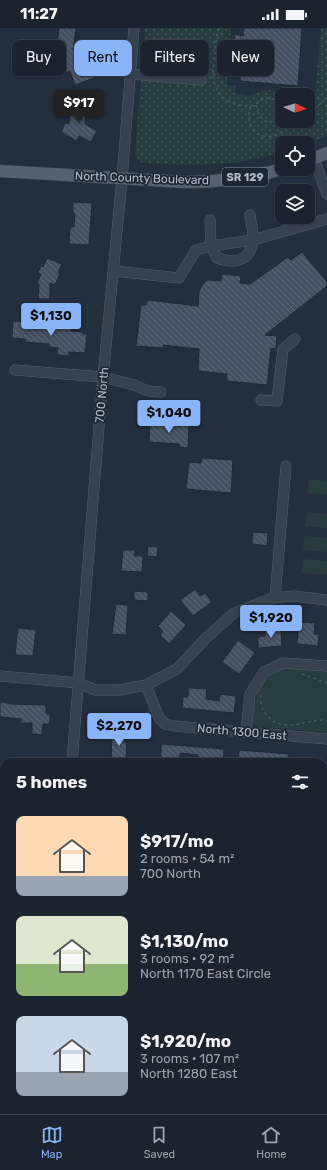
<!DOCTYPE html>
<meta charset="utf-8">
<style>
:root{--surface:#1b232e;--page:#242b36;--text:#f1f3f6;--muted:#a0a4aa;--line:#39404a;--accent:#8ab4f8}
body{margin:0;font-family:Rubik,sans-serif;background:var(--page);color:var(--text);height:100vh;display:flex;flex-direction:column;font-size:15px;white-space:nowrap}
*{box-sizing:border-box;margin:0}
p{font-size:13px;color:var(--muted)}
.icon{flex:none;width:22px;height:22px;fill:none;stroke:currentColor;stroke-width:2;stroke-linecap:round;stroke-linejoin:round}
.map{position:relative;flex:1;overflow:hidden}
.details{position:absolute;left:0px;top:730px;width:327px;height:356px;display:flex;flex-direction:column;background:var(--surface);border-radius:12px 12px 0 0;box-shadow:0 1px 3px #0004,0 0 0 1px var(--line)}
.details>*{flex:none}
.hud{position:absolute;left:12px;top:12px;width:303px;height:36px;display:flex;gap:8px}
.needle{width:26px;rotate:95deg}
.controls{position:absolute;left:275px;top:60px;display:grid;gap:8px}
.controls a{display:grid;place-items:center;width:40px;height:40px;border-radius:8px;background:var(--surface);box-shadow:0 1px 3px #0004,0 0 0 1px var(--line);font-size:20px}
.price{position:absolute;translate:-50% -34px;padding:0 9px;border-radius:4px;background:var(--accent);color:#111;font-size:13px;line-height:26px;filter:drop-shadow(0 1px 2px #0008)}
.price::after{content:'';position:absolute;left:50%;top:24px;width:12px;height:9px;margin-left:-6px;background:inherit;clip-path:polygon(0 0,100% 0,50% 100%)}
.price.selected{background:#222;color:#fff}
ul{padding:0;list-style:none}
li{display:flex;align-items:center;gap:12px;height:100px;padding:0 16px}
li span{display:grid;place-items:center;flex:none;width:112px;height:80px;border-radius:8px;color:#555}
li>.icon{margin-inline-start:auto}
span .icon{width:48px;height:48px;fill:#fffc;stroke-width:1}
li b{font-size:17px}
h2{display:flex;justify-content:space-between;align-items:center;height:48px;padding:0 16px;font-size:17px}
.pill{padding:0 14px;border-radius:8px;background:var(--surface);box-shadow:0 1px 3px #0004,0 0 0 1px var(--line);font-size:14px;line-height:36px}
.pill.selected{background:var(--accent);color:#111}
.status{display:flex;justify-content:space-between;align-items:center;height:28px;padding:0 20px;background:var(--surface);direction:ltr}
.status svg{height:11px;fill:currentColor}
.menu{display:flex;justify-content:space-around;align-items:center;height:56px;border-top:1px solid var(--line);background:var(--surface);font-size:11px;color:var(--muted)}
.menu a{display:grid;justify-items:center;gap:2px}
.menu .selected{color:var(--accent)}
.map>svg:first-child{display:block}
</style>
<div class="status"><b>11:27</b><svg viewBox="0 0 49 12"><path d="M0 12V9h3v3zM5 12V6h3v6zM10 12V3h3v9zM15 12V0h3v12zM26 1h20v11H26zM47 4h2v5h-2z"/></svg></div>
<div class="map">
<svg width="327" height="1086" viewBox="0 0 327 1086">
<defs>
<pattern id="grass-dots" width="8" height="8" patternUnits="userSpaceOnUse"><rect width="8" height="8" fill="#263c3f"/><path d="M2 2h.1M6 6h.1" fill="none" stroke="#435659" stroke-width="1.8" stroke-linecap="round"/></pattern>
<pattern id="building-back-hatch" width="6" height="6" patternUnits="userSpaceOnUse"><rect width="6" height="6" fill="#455162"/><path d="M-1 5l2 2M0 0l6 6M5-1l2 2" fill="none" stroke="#5d6877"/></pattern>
</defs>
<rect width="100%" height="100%" fill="#242f3e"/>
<path fill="url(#grass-dots)" d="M145 0H231L229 26H219L218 37 228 38 227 57 236 58 235 65C240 66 247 68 251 67 254 67 254 66 257 65 266 60 276 62 285 67H282V93H308V67H306V64L315 65 321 0H327V108L308 115H282V124C244 136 204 138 165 136 157 136 148 136 140 134L135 126Z"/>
<path fill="#263c3f" d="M309 451 327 453V467L308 465Z
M307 484 327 486V500L305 498Z
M304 508 327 510V524L303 522Z
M303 531 327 533V547L301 545Z
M285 640 327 642V704L257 699 254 697 253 693C256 665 256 651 285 640Z"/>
<path fill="url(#building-back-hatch)" stroke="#1f2835" d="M59 0H76L73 22 81 19 94 50 75 57 70 43 64 45 62 39 66 37 60 19H57Z
M244 0H302L298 58 240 53 242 26 233 25 235 6 243 8Z
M71 76 87 77 85 96 97 103 91 114 79 108 77 113 61 104 65 95 69 96Z
M73 174 92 175 89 217 69 216 70 199H74L75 186H73Z
M302 224 327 254V258L265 307 277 308 276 321 271 320 267 357 227 353V346L198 343 199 321 163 317V320L136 318 141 277H146L148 272 198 278 199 263 203 256 208 252 221 253 222 246 241 248 240 255 250 256 288 229 291 232Z
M47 230 62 236 58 244 60 245 55 257 50 255V271H38L39 256 37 255 41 246 38 245 41 238 43 239Z
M13 293 42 295 41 299 59 300V298L71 299V303L83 304V306H87L85 325 69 324 68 328 57 327 58 320 49 319V316L25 314V311L12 310Z
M150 392 163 393V397L180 398 181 396 189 397 188 420 179 419V416L149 414Z
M202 430 233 432 231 465 186 461 189 434 201 435Z
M253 504 268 505 267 518 252 516Z
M148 518 158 519 157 529 147 528Z
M123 522H135L134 528H143L142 544 121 543Z
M195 561 200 568 205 565 212 574 193 588 180 572Z
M134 563 148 564V573L134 572Z
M116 576 128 577 126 607 112 606Z
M171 583 186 597 169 616 160 607 163 603 158 598Z
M299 594 315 595 314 606H319L318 618 297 616Z
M18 600 36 602 33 628 15 627Z
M281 602 282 618 258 620V609L265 608V603Z
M238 612 255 625 239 646 222 634Z
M189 660 207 661 206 671 219 673 220 666 236 668 234 685 182 680 183 669H188Z
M0 674 9 675V676L46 677V686H50V696H43L42 707 32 706V695H21V691L0 689Z
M112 705 126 706 125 714H127L126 730H122V732L111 731Z
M161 716 224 721 223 734H197L198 727 180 725V734H161Z
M239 722 289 726 288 734H273V733L259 731V734H238Z"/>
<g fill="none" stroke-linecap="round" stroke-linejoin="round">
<g stroke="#565f6c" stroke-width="11">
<path id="minor" d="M131 46 201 52
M314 131 327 166
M210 192 211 218 217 230C234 236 250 234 253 213 254 205 251 195 250 187
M114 243 179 250 196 222 211 218 253 212 327 191
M15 342 103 349 134 357 148 363 161 364
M261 372 277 373 283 321 295 311
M275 570 286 438
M0 648 79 655 95 662H119L146 657 177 641 205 611 234 585 272 570 294 568 327 572
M146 657 159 690 165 696 174 698 327 711
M246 704 250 666 264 644 283 635 327 638
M72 734 103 349 122 151 134 0
M1 827 4 831
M323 1017 327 1018
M45 1086 46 1082"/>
</g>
<g stroke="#414a57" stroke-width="13">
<path id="major" d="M308 133 327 125
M0 143 185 154C218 154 251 150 282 141"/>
</g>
<path stroke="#44595c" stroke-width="1.5" stroke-dasharray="3 3" stroke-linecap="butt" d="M219 0C216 8 216 17 215 25 215 32 213 39 213 46 214 70 234 81 256 77 263 67 275 68 282 78
M256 77C259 96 276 101 282 82
M250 78C250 82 248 87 249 91 251 113 282 115 288 93
M308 82C316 79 323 76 327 67
M302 646 327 655
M261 667C259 685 272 697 289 697 303 697 314 690 327 693"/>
<use href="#minor" stroke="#38414e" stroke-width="10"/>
<use href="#major" stroke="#56606e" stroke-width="12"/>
</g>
<g text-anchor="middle" stroke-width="3.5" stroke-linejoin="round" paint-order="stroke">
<rect fill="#1d2633" stroke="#878f9c" stroke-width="1" x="222" y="140" width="46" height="18" rx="3"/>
<g font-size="11" font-weight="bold" fill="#b4bcc9">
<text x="245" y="153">SR 129</text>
</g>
<g font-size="12" fill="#b4bcc9" stroke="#1d2633">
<text transform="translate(142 150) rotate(2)" y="4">North County Boulevard</text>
<text transform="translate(102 367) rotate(-85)" y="4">700 North</text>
<text transform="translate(242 704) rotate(5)" y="4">North 1300 East</text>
</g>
</g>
</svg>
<div class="controls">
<a><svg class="needle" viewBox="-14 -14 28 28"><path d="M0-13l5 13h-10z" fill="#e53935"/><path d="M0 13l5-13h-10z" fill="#a0a4aa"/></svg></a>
<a><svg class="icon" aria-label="locate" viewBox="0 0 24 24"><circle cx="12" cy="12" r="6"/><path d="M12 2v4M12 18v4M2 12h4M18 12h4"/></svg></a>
<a><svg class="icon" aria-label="layers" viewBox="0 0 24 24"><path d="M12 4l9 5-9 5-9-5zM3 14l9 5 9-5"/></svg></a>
</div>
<b class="price selected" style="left:79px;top:96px">$917</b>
<b class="price" style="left:51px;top:309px">$1,130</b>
<b class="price" style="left:169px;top:406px">$1,040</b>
<b class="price" style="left:271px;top:611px">$1,920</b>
<b class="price" style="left:119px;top:719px">$2,270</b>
<div class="hud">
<a class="pill">Buy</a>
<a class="pill selected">Rent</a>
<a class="pill">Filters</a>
<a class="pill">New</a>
</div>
<section class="details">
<h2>5 homes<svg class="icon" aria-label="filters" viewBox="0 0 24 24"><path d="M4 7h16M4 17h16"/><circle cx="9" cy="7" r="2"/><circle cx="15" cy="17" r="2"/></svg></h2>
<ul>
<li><span style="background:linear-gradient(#ffd9b3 75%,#9aa5b1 0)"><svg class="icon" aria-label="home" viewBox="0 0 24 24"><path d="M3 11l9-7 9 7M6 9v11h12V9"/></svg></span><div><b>$917/mo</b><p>2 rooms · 54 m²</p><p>700 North</p></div></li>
<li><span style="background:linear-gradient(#dfe7d0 60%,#8fb573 0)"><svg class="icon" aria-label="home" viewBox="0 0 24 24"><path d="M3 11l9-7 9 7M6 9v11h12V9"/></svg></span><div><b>$1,130/mo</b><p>3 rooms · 92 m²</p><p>North 1170 East Circle</p></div></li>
<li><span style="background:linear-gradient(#c9d6e8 70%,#9aa5b1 0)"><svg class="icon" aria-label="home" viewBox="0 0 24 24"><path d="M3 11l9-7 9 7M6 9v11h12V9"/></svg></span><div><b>$1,920/mo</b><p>3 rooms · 107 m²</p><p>North 1280 East</p></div></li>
</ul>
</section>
</div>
<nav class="menu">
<a class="selected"><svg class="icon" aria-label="map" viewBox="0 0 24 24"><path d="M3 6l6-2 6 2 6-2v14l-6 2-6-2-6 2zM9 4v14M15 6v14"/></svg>Map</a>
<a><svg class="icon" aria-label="saved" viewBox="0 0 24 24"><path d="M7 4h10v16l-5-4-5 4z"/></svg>Saved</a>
<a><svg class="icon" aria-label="home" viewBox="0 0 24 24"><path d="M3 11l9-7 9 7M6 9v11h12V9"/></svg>Home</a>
</nav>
